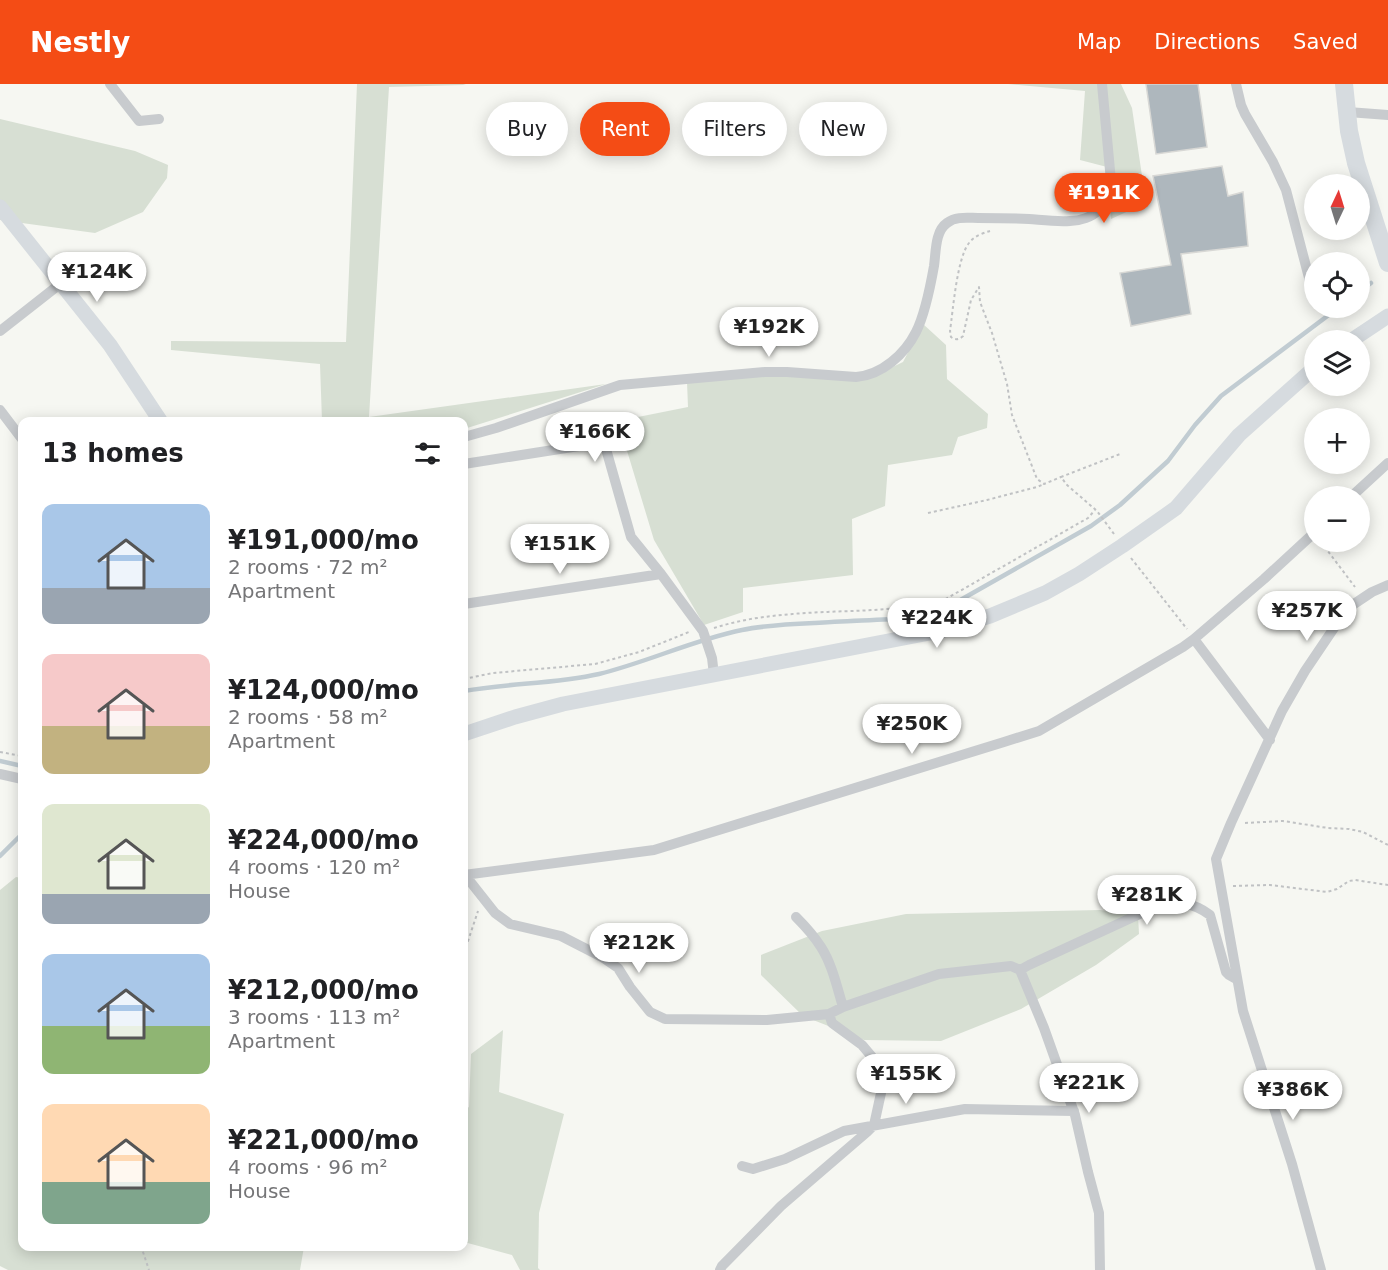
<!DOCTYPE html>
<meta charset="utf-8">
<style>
:root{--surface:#fff;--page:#f6f6f6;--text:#202124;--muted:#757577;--accent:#f44c15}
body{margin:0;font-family:"DejaVu Sans",sans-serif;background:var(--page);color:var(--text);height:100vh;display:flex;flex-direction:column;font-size:22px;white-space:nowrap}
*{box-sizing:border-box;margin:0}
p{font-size:20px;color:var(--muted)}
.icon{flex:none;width:33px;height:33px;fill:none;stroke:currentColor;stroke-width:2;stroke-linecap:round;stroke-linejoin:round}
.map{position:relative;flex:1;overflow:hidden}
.panel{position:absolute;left:18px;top:333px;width:450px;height:834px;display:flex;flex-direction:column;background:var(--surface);border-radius:12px;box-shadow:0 3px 15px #0003}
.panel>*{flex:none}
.hud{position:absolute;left:486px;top:18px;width:570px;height:54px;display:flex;gap:12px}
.needle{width:39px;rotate:4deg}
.controls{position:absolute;left:1304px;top:90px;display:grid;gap:12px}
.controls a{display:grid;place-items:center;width:66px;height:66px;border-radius:50%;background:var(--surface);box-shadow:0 3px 15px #0003;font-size:30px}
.price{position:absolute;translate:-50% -51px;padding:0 14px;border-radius:21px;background:#fff;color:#222;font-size:20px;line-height:39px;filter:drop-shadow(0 2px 3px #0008)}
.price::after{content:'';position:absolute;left:50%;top:36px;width:18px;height:14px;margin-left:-9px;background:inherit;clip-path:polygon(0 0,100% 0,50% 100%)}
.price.active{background:var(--accent);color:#fff}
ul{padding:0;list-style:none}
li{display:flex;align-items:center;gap:18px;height:150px;padding:0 24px}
li span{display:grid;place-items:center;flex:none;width:168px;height:120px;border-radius:12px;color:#555}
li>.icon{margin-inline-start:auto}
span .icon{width:72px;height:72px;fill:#fffc;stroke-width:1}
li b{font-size:26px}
h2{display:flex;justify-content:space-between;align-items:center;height:72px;padding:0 24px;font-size:26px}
.pill{padding:0 21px;border-radius:27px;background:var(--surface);box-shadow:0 3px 15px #0003;font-size:21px;line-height:54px}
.pill.active{background:var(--accent);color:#fff}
header{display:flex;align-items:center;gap:36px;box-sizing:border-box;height:84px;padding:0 30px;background:var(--accent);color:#fff}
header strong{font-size:28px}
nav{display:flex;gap:33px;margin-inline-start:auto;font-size:21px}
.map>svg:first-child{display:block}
</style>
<header>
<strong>Nestly</strong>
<nav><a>Map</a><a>Directions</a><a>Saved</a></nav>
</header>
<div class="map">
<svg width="1388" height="1186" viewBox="0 0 1388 1186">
<rect width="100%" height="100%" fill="#f6f7f2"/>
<path fill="#d7dfd3" d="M357 0H466L463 1 389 3 369 333 606 300 464 345V338L322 337 320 280 171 266V257L346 258Z
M1008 0H1121L1132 24 1146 119 1111 135 1107 83 1080 76 1085 7Z
M0 35 135 67 168 81 167 94 143 128 95 149 0 136Z
M923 240 946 261 947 295 988 330 987 344 958 353 952 371 888 381 885 422 852 435 853 491 743 504V528L704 541 654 456 618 337 688 323 687 298 767 292 868 295 903 278Z
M16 793 22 794V1162L304 1163 300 1186H8L0 1182V806Z
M1100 826 1138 831 1139 850 1096 881 1021 925 941 957 864 956 803 932 761 891V871L822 847 906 830Z
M503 946 499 1008 564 1030 539 1129 538 1184 540 1186H520L512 1171 464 1158V1026L469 1023 471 970Z"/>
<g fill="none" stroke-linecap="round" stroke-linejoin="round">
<path stroke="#c1ccd2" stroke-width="4.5" d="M1359 208 1371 199
M464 607C508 599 555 600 599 590 648 578 693 556 742 546 766 541 791 540 815 539 847 537 879 536 910 534L927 530 948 523 1091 442 1120 421 1168 377 1195 341 1221 312 1338 224
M0 677 22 682
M0 772 22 750"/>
</g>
<path fill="#aeb7bd" stroke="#d8d8d5" stroke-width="1.5" d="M1146 0H1198L1207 63 1156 70Z
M1222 82 1228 112 1243 108 1248 162 1181 170 1191 230 1131 242 1120 189 1171 181 1153 92Z"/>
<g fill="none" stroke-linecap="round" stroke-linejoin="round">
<path stroke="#c0c2c4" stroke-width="2" stroke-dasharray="3 3" stroke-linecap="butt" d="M990 147C983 149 974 152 969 159 957 174 953 226 950 247L951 253C955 256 959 256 963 252L971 216 979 203 980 218 992 249 1007 300 1012 331 1037 395 1044 400 1061 393
M928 429 987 416 1037 403 1044 400
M1114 450 1097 427 1067 401 1061 393 1120 370
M1321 458 1355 503
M1131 474 1187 545
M714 544C736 537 759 533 782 531 836 525 891 530 944 516L1088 434 1095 426
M464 595 493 589 595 580 639 568 689 548
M0 668 22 672
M1245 739 1283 737 1328 744 1349 745 1363 748 1388 761
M1233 802 1270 801 1327 808 1337 805 1349 797 1355 796 1388 801
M464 869 478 827
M141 1162 149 1186"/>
<path stroke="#c8cbce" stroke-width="10" d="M110 0 139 37 159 35
M1236 0 1241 21 1245 30 1273 78 1286 106 1313 209
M1348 28 1388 31
M0 247 60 200
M0 326 22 355
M464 353 496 344 620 301 765 288H787L856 293C882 291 905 270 916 248 924 232 931 199 934 182 936 168 935 147 947 139 956 132 968 134 978 134 995 134 1012 134 1029 135 1042 136 1056 138 1070 137 1080 137 1092 133 1099 126 1107 118 1109 107 1111 97L1102 0
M464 380 604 358 631 453 661 490 703 547 712 574 714 591
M1352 412 1388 379
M464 520 661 490
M1194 555 1270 656
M0 690 22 695
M464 791 654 766 1004 658 1039 647 1183 563 1194 555 1264 495 1314 449
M465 791 495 829 510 840 561 852 602 873 618 884 630 903 650 928 665 935 767 936 829 930 843 923 939 890 1011 882 1020 886 1044 944 1075 1031 1088 1088 1099 1129 1100 1186
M796 833C805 842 814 852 821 863 832 880 837 903 843 923
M1020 886 1029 881 1157 822C1177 817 1193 818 1210 831L1226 888 1229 891 1236 895
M742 1082 753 1085 785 1075 844 1047 965 1025 1074 1027
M720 1186 722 1182 781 1122 867 1048 874 1041 881 1009 878 980 862 961 832 939 829 930
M1321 1186 1292 1080 1243 927 1216 775 1231 739 1282 627 1305 587 1336 541 1351 522 1372 508 1388 501"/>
<path stroke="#d6dbdf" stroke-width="15" d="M0 123 110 261 161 338
M1352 256 1388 232
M464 650 515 633 563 620 940 547 990 532 1045 509 1079 490 1122 462 1176 424 1239 351 1314 284"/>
<path stroke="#d6dbdf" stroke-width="18" d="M1344 0 1349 47 1356 79 1388 179"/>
</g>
</svg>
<div class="controls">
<a><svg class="needle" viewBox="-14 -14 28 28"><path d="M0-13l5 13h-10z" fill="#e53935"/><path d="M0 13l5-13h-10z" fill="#757577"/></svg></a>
<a><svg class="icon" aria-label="locate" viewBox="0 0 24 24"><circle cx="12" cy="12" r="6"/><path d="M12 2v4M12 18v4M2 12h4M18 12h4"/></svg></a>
<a><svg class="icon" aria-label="layers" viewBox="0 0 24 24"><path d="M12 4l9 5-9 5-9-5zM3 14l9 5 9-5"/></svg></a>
<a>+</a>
<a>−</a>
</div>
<b class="price active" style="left:1104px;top:140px">¥191K</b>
<b class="price" style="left:97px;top:219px">¥124K</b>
<b class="price" style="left:769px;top:274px">¥192K</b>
<b class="price" style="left:595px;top:379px">¥166K</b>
<b class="price" style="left:560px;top:491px">¥151K</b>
<b class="price" style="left:1307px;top:558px">¥257K</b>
<b class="price" style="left:937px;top:565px">¥224K</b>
<b class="price" style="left:912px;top:671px">¥250K</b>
<b class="price" style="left:1147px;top:842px">¥281K</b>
<b class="price" style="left:639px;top:890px">¥212K</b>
<b class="price" style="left:906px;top:1021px">¥155K</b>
<b class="price" style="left:1089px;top:1030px">¥221K</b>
<b class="price" style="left:1293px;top:1037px">¥386K</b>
<div class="hud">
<a class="pill">Buy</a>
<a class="pill active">Rent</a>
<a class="pill">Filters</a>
<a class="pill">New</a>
</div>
<section class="panel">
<h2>13 homes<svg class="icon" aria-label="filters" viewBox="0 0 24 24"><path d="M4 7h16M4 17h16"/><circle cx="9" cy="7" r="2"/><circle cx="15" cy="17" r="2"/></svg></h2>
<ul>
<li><span style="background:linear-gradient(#a9c7e8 70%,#9aa5b1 0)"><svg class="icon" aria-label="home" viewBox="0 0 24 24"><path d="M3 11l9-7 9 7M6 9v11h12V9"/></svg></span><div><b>¥191,000/mo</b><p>2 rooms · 72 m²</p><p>Apartment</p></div></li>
<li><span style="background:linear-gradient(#f6c9c9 60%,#c2b280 0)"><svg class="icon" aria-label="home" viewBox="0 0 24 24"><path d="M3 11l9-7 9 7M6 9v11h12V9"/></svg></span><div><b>¥124,000/mo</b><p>2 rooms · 58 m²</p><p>Apartment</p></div></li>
<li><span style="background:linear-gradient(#dfe7d0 75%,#9aa5b1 0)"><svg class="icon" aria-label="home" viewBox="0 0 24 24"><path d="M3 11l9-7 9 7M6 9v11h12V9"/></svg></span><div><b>¥224,000/mo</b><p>4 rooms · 120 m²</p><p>House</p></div></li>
<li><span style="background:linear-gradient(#a9c7e8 60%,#8fb573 0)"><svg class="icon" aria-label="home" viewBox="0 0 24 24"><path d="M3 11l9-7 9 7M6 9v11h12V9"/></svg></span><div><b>¥212,000/mo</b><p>3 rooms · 113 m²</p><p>Apartment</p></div></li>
<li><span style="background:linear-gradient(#ffd9b3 65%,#7fa58c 0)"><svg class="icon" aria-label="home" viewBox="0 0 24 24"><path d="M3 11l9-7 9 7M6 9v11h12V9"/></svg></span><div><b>¥221,000/mo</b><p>4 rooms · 96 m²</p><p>House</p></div></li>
</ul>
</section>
</div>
